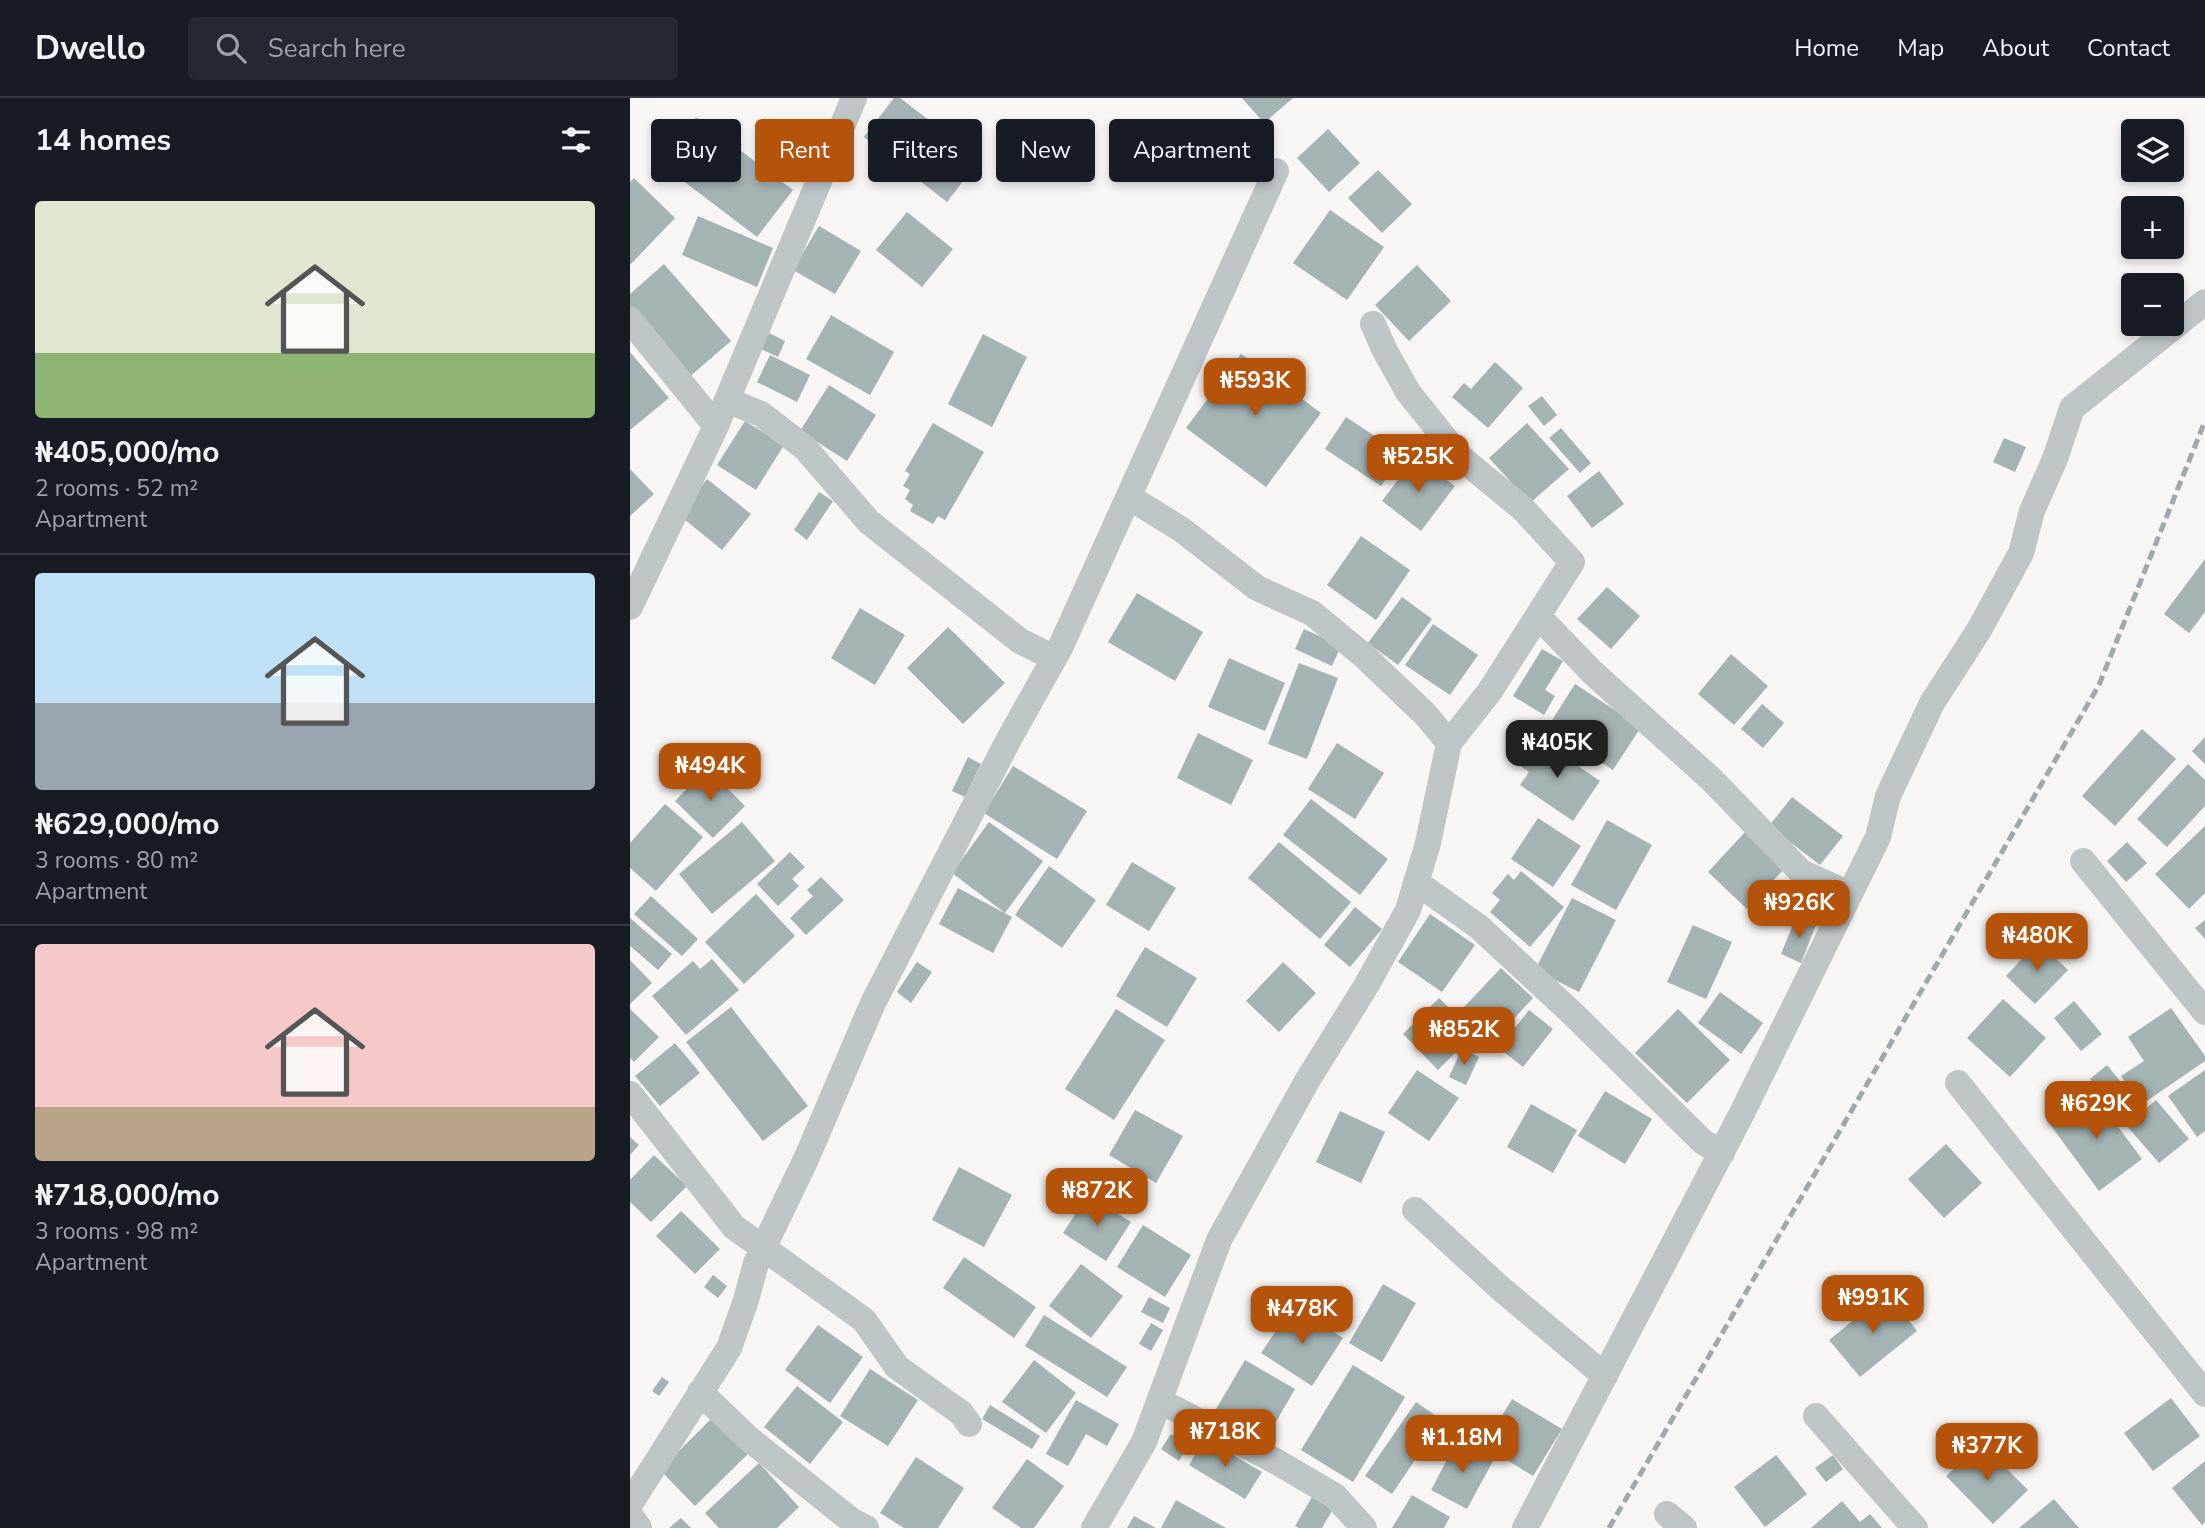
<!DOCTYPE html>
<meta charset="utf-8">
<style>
:root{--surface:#171b24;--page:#242831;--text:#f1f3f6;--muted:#9ea1a6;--line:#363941;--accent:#b45309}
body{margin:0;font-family:"Nunito Sans",sans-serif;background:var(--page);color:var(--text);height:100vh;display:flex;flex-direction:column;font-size:26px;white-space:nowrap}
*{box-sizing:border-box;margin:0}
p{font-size:23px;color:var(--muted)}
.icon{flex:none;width:38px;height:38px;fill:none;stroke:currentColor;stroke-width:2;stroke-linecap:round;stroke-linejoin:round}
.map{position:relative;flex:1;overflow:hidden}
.side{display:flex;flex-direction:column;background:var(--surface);width:630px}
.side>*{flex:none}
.top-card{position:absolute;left:21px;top:21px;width:665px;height:63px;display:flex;gap:14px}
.buttons{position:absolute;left:1491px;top:21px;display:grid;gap:14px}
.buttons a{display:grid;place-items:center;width:63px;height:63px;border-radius:7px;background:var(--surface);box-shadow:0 4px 10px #0003;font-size:35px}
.price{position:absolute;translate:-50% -60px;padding:0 16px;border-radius:14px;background:var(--accent);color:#fff;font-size:23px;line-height:46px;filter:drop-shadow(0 2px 4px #0008)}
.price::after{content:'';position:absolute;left:50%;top:42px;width:21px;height:16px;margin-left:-10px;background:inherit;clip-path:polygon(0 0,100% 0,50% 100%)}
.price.active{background:#222;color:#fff}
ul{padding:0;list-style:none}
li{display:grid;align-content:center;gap:14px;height:371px;padding:0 35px}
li+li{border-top:2px solid var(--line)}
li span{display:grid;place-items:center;height:217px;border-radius:7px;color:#555}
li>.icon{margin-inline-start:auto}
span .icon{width:126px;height:126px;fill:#fffc;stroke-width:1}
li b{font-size:30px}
h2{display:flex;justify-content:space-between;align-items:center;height:84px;padding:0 35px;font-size:30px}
.chip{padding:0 24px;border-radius:7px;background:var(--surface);box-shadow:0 4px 10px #0003;font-size:24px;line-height:63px}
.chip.active{background:var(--accent);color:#fff}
header{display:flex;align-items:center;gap:42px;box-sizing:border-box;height:98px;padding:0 35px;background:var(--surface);border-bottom:2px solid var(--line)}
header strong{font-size:33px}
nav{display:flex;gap:38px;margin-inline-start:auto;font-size:24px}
.search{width:490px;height:63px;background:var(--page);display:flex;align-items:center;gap:18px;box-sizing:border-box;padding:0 24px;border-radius:7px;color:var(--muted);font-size:26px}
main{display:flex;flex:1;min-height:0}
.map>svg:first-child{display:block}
</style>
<header>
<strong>Dwello</strong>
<div class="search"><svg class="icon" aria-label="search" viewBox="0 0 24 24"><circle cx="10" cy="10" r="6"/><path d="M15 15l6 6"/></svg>Search here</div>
<nav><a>Home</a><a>Map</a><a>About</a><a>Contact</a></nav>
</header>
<main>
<section class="side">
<h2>14 homes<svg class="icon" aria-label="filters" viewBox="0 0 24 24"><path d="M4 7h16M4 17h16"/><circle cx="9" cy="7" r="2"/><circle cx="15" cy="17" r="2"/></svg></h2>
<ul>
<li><span style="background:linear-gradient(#dfe7d0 70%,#8fb573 0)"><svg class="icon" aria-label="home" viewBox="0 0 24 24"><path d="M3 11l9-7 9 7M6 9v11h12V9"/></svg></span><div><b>₦405,000/mo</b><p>2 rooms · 52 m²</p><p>Apartment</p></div></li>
<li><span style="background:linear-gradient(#bfe0f5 60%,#9aa5b1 0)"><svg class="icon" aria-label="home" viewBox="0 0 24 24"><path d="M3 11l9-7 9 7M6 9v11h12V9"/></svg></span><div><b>₦629,000/mo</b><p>3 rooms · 80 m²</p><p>Apartment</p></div></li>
<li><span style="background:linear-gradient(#f6c9c9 75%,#b9a48a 0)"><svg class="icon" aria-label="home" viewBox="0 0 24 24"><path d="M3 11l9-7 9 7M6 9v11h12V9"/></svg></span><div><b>₦718,000/mo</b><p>3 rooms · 98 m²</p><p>Apartment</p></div></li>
</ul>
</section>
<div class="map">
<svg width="1575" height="1430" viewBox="0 0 1575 1430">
<rect width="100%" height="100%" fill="#f7f6f4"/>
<path fill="#a4b3b4" d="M264 0H270L350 61 317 104 234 39Z
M612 0H663L634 25Z
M66 19 163 92 127 139 31 66Z
M698 31 730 65 699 94 667 60Z
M748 72 782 106 752 135 718 100Z
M4 80 45 120 0 167V84Z
M700 112 754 149 717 202 663 165Z
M277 114 323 151 292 189 246 152Z
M68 118 143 150 127 189 52 157Z
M189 128 231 153 205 196 163 172Z
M34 166 101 243 58 280 0 213V196Z
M787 167 821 203 779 243 745 207Z
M201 217 264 254 240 297 176 261Z
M137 234 155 243 148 259 129 250Z
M353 236 397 259 362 329 318 306Z
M0 254 39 300 0 332Z
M611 256 641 277 651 263 675 280 664 295 691 315 636 389 556 330Z
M140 257 180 277 167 304 127 284Z
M865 264 893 290 858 330 822 299 834 285 841 291Z
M199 287 246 317 217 363 170 333Z
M912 298 927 317 914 328 898 308Z
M716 319 772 356 751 388 695 351Z
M115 323 154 347 126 392 87 367Z
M303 325 354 354 315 422 308 418 303 426 280 413 283 407 275 401 280 392 273 388 280 376 275 373Z
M897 325 939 371 900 405 859 360Z
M931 330 961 365 950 375 919 340Z
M1374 340 1396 349 1385 374 1363 364Z
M785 359 825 388 791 433 752 403Z
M0 371 24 396 0 418Z
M969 373 994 406 962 430 937 398Z
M77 381 121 416 92 452 49 417Z
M189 394 203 403 177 442 164 432Z
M731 438 780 472 746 522 697 487Z
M1575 461V514L1559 535 1534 516Z
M977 489 1010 518 981 551 947 521Z
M507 495 573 534 545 583 478 544Z
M772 499 802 521 768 567 738 545Z
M230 510 275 537 245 587 201 560Z
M803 526 848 557 820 597 775 567Z
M318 529 375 585 333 626 277 570Z
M674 531 711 548 702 568 665 551Z
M912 551 933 563 915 592 925 598 914 617 883 598Z
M1101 556 1138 588 1104 627 1068 596Z
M599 560 655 585 635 633 578 609Z
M669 565 708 580 677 661 638 646Z
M945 586 1011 629 983 672 917 630Z
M1132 606 1154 625 1133 650 1111 631Z
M1512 631 1546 661 1485 728 1452 698Z
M568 635 623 662 601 707 547 680Z
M1575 639V666L1562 653Z
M913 644 970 683 943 723 890 687 899 674 888 666 900 649 906 653Z
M707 645 754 675 725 721 678 691Z
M338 659 351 666 335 699 322 693Z
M1558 666 1575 682V708L1537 749 1507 721Z
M383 668 457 713 427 761 354 715Z
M77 670 115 708 83 740 45 703Z
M1162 699 1213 738 1190 767 1139 728Z
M681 701 758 761 730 797 653 737Z
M35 706 73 739 26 793 0 770V745Z
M908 720 951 748 923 789 881 761Z
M977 722 1022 747 986 812 941 787Z
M112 724 145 763 82 816 49 776Z
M359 724 413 763 375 815 322 775Z
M1575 728V795L1559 811 1525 776Z
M1115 734 1154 771 1117 811 1078 774Z
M649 744 721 804 690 841 618 780Z
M1497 744 1517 765 1496 784 1477 763Z
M160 754 175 769 162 781 169 788 148 808 127 786Z
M502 764 546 790 519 833 476 807Z
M419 768 466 802 432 850 385 817Z
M891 773 934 809 900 849 860 814 870 802 862 795 878 776 884 782Z
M191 779 214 802 176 837 160 820 183 798 177 792Z
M328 790 382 819 363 855 309 826Z
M126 796 165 838 114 886 75 844Z
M21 798 68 841 52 858 4 816Z
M942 800 986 822 949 894 905 872Z
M725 809 752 831 720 869 694 847Z
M800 816 845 847 812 894 768 864Z
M1166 819 1186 827 1171 865 1151 856Z
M0 820 42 856 28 872 0 848Z
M1575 822V841L1565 830Z
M1063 827 1102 844 1076 901 1037 884Z
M1408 843 1438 872 1405 906 1376 878Z
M515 849 567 880 537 929 486 898Z
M82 861 109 892 56 937 22 898 63 863 70 871Z
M0 862 22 885 0 906Z
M287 864 302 874 281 905 267 894Z
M653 864 686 895 649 934 616 903Z
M871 870 903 900 867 939 834 909Z
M1090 894 1133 925 1111 956 1068 925Z
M809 900 845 935 808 972 773 936Z
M1373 901 1416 940 1380 979 1337 940Z
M1444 903 1472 936 1451 953 1424 920Z
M101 909 178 1008 133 1043 56 944Z
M1541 910 1575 958V963L1511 1007 1491 978 1514 963 1498 939Z
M0 911 29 939 4 964 0 960Z
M486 911 535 942 484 1022 435 991Z
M1048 911 1100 962 1057 1005 1005 955Z
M899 912 923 931 893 969 869 950Z
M45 945 70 975 30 1008 5 978Z
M832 950 849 959 836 987 819 979Z
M1477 967 1508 1005 1491 1019 1460 981Z
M787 972 829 1000 799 1043 758 1015Z
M1575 972V1033L1567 1039 1538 998Z
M975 993 1022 1021 995 1066 948 1038Z
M1462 994 1512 1061 1469 1093 1419 1025Z
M1526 1002 1559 1041 1529 1065 1496 1027Z
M901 1006 947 1032 923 1075 877 1049Z
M505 1012 553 1038 526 1085 479 1057Z
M710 1013 755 1034 731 1085 686 1064Z
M0 1039 9 1047 0 1057Z
M1316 1046 1352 1085 1314 1120 1278 1081Z
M24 1057 57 1088 21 1124 0 1104V1082Z
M329 1069 382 1097 354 1149 302 1122Z
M458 1097 501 1124 476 1163 433 1135Z
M51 1113 90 1151 65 1176 26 1138Z
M513 1127 561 1157 535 1199 487 1169Z
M334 1159 406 1209 384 1240 313 1190Z
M451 1166 493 1198 461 1240 419 1208Z
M83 1177 97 1188 88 1200 74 1189Z
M753 1186 786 1205 752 1264 719 1245Z
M1257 1195 1287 1233 1230 1279 1199 1242Z
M519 1199 540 1210 533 1225 511 1214Z
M663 1208 713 1240 682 1288 631 1255Z
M414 1217 497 1269 477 1299 395 1248Z
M521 1225 533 1232 521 1253 509 1246Z
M188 1227 233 1259 200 1305 155 1272Z
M404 1262 446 1295 416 1335 372 1304Z
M615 1262 665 1291 633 1346 583 1316Z
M723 1267 775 1299 723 1384 671 1352Z
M240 1271 288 1302 258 1348 210 1318Z
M32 1279 39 1284 29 1298 22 1293Z
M167 1288 213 1324 180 1366 134 1329Z
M1541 1300 1570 1338 1523 1373 1494 1335Z
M882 1301 932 1331 903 1378 854 1348Z
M446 1302 489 1326 477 1348 456 1336 438 1368 416 1356Z
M786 1304 812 1322 762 1396 735 1378Z
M360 1307 410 1338 402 1351 352 1321Z
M83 1319 119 1355 65 1408 30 1372Z
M541 1336 559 1347 549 1363 531 1351Z
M575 1340 632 1374 615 1401 559 1367Z
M827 1343 863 1363 837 1411 801 1392Z
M1351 1345 1398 1392 1363 1426 1316 1378Z
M1146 1357 1177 1396 1135 1429 1104 1389Z
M1203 1357 1213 1371 1196 1384 1185 1370Z
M286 1359 334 1390 308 1430H274L250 1415Z
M397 1361 434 1388 404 1430H391L362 1410Z
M1575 1363V1424L1572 1427 1542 1390Z
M129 1365 169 1409 147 1430H89L75 1415Z
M782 1397 820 1419 814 1430H762Z
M682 1399 703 1411 692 1430H669L665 1428Z
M1424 1401 1449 1430H1389Z
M546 1402 596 1430H531Z
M1212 1403 1230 1424 1240 1416 1252 1430H1181Z
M504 1418 526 1430H497Z
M51 1420 61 1430H39Z"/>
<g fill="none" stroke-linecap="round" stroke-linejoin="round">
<path stroke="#bec5c7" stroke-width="26" d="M0 222 86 328
M97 302 131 316 175 350 239 424 390 543 424 560
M499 399 552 432 627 490 682 515 734 558 796 617 819 645
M0 509 86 328 224 0
M908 518 962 574 1081 681 1171 774 1220 796
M1453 763 1575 914
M786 784 849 829 942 915 1073 1044 1092 1055
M1328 985 1575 1296
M0 996 104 1129 234 1222 267 1269 331 1315 339 1326
M785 1112 869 1189 975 1278
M70 1294 118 1340 222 1423 236 1430
M530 1303 647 1364 705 1398 734 1430
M1186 1318 1285 1430
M0 1406 99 1250 116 1202 126 1165 177 1059 243 905 379 641 430 550 646 73
M1037 1416 1054 1430
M0 1417 9 1430
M464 1430 514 1344 589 1142 677 983 736 888 778 812 798 745 819 645 860 593 942 464 893 411 830 359 778 294 755 253 743 226
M895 1430 1112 1015 1248 739 1258 698 1302 605 1349 532 1391 455 1402 413 1425 361 1442 310 1575 204"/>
<path stroke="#9da9ac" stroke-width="5" stroke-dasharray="10 5" stroke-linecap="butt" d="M979 1430 1469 587 1575 323"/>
</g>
</svg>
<div class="buttons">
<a><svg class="icon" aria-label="layers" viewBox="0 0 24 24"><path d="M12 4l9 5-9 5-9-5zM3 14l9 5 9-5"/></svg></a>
<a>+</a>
<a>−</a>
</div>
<b class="price" style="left:625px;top:320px">₦593K</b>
<b class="price" style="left:788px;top:396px">₦525K</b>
<b class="price active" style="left:927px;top:682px">₦405K</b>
<b class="price" style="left:80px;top:705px">₦494K</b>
<b class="price" style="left:1169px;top:842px">₦926K</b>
<b class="price" style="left:1407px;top:875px">₦480K</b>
<b class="price" style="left:834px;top:969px">₦852K</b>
<b class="price" style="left:1466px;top:1043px">₦629K</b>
<b class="price" style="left:467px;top:1130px">₦872K</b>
<b class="price" style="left:1243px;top:1237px">₦991K</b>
<b class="price" style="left:672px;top:1248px">₦478K</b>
<b class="price" style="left:595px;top:1371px">₦718K</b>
<b class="price" style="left:832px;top:1377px">₦1.18M</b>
<b class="price" style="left:1357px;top:1385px">₦377K</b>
<div class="top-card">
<a class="chip">Buy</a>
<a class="chip active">Rent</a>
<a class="chip">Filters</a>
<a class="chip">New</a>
<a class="chip">Apartment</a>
</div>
</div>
</main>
